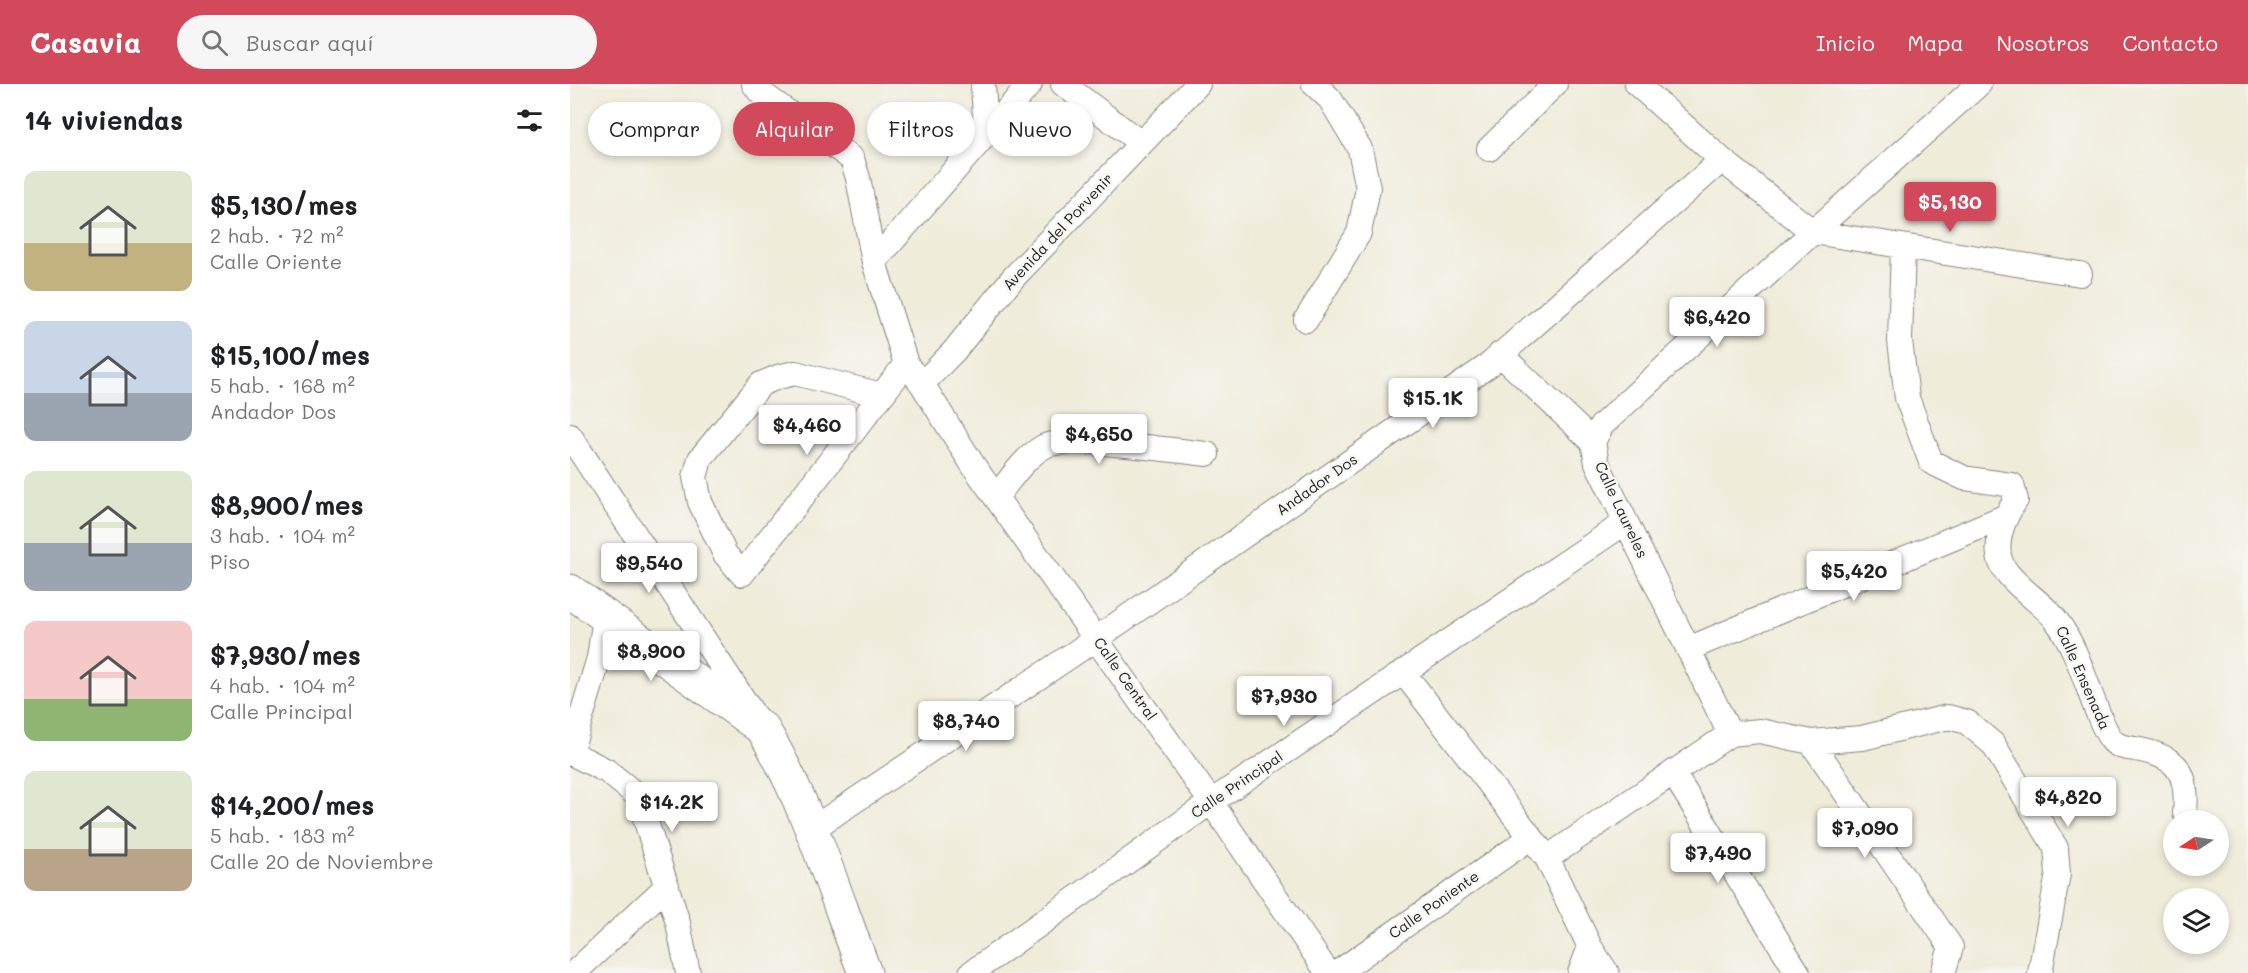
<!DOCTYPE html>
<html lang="es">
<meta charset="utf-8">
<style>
:root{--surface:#fff;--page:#f6f6f6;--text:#202124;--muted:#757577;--accent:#d1495b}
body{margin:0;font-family:Mali,sans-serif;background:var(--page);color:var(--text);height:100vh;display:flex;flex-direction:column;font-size:22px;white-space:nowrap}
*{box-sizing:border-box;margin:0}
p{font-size:20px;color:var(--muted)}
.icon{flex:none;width:33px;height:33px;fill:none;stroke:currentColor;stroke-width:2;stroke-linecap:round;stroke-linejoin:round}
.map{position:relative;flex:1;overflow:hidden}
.panel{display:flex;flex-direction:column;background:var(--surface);width:570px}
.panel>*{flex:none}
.top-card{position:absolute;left:18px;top:18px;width:570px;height:54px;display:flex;gap:12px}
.needle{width:39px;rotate:258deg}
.fabs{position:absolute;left:1593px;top:726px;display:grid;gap:12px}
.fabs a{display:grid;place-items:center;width:66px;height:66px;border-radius:50%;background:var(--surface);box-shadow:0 3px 9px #0003;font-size:30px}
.price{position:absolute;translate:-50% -51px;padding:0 14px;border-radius:6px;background:#fff;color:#222;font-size:20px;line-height:39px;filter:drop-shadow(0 2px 3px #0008)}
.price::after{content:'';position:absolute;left:50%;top:36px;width:18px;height:14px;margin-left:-9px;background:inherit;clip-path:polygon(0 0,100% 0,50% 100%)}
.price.active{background:var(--accent);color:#fff}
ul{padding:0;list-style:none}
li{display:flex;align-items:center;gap:18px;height:150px;padding:0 24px}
li span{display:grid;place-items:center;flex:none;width:168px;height:120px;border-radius:12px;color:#555}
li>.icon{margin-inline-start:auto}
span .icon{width:72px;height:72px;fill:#fffc;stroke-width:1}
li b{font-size:26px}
h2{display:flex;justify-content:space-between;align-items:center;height:72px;padding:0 24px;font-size:26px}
.chip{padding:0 21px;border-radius:27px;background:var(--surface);box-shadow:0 3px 9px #0003;font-size:21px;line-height:54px}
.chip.active{background:var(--accent);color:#fff}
header{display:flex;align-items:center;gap:36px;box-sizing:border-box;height:84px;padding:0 30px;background:var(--accent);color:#fff}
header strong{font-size:28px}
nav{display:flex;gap:33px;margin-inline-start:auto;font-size:21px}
.search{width:420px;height:54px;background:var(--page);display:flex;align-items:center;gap:15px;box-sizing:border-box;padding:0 21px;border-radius:33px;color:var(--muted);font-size:22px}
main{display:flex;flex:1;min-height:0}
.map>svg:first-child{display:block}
</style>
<header>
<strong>Casavia</strong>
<div class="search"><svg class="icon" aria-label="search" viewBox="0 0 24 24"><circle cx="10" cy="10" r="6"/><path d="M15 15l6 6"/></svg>Buscar aquí</div>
<nav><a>Inicio</a><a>Mapa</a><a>Nosotros</a><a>Contacto</a></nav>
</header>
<main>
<section class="panel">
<h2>14 viviendas<svg class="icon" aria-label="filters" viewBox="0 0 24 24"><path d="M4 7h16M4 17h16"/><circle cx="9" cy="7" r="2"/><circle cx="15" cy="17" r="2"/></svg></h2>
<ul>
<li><span style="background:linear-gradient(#dfe7d0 60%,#c2b280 0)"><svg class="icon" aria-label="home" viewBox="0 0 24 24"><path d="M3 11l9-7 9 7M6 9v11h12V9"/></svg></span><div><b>$5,130/mes</b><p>2 hab. · 72 m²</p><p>Calle Oriente</p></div></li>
<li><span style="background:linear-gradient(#c9d6e8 60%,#9aa5b1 0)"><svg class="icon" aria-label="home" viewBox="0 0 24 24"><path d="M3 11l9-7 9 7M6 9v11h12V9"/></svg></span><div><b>$15,100/mes</b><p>5 hab. · 168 m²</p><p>Andador Dos</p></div></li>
<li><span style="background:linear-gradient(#dfe7d0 60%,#9aa5b1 0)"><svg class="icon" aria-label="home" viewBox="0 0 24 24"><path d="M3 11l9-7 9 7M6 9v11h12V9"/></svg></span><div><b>$8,900/mes</b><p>3 hab. · 104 m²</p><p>Piso</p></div></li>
<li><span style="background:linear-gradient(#f6c9c9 65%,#8fb573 0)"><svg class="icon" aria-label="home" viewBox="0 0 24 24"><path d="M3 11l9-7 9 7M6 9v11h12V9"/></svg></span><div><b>$7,930/mes</b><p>4 hab. · 104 m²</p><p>Calle Principal</p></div></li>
<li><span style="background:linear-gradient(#dfe7d0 65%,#b9a48a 0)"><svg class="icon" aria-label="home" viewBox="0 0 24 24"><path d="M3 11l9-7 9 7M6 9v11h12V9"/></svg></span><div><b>$14,200/mes</b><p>5 hab. · 183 m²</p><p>Calle 20 de Noviembre</p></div></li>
</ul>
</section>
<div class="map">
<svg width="1678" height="889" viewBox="0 0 1678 889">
<rect width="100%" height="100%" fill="#f6f6f2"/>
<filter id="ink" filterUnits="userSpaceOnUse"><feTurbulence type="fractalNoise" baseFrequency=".0167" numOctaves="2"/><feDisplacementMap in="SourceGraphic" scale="12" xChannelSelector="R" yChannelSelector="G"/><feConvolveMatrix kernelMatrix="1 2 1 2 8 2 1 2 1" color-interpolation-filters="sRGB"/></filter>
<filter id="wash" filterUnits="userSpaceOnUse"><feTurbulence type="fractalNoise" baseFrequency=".008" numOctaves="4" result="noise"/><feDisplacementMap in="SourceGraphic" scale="24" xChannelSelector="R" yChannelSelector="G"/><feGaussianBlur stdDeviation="1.35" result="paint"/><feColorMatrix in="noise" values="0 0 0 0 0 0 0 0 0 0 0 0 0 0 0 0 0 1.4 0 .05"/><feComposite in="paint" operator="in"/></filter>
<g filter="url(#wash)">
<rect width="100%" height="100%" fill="#f0ecda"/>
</g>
<g filter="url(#ink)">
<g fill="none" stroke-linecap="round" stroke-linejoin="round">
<g stroke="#86847b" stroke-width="26">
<path id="street" d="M184 0 190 8 282 75 288 94 304 178 336 280 352 300 403 381 641 718 758 889
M413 0 416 50
M493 0 571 59
M1067 0 1152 76 1243 148 1510 190
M919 65 985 0
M1333 163 1330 257 1337 314 1361 378 1394 394 1442 401 1446 416C1435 432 1426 451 1429 472 1433 496 1472 517 1486 536 1505 561 1514 593 1525 622 1530 633 1534 646 1541 655 1546 663 1557 664 1565 665 1607 672 1619 687 1615 729
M304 178 460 0
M736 236 789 149 798 104 790 65 760 15 744 0
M930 270 1023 358
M352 300 384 267 443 194 628 0
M311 311 225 289 208 293 191 300 130 375 125 393 130 418 155 470 172 490 336 280
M0 352 185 633
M426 413C440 396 454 374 473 363 494 350 607 367 637 370
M1118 565 1434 433
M833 588 977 774 1020 863 1037 889
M1160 650 1027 379 1023 358 1032 341 1243 148 1409 0
M1241 658 1381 863 1373 889
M1 669 37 687 68 712 108 839 118 889
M0 670 29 574 35 533
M1103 689 1228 889
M241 746 527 554 919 281 1152 76
M977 774 1160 650 1190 647 1241 658 1292 654 1378 633 1397 638 1423 660 1486 764 1488 790 1470 889
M4 889 97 802
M401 889 641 718 1056 438
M767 889 960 754
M1010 889 1020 863"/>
</g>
<g stroke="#86847b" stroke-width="35">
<path id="secondary" d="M0 507 193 645C238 720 264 808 295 889"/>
</g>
<use href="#street" stroke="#fff" stroke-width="24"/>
<use href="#secondary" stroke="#fff" stroke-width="33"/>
</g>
</g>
<g text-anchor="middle" stroke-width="5" stroke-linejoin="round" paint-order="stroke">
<g font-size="15" fill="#1c1c1c" stroke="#f6f6f2">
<text transform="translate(488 148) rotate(-47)" y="5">Avenida del Porvenir</text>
<text transform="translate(747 401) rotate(-35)" y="5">Andador Dos</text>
<text transform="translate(1051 426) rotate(65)" y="5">Calle Laureles</text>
<text transform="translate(1513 594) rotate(66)" y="5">Calle Ensenada</text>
<text transform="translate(555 595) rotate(55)" y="5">Calle Central</text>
<text transform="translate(667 701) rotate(-34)" y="5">Calle Principal</text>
<text transform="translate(864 821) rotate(-35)" y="5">Calle Poniente</text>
</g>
</g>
</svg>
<div class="fabs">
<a><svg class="needle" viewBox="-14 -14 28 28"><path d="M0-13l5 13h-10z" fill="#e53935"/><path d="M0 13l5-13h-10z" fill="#757577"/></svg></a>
<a><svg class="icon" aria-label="layers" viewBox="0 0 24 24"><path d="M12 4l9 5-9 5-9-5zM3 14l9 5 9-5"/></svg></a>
</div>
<b class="price active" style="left:1380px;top:149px">$5,130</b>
<b class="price" style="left:1147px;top:264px">$6,420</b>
<b class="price" style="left:863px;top:345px">$15.1K</b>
<b class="price" style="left:237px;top:372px">$4,460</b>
<b class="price" style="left:529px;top:381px">$4,650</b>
<b class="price" style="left:79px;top:510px">$9,540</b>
<b class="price" style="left:1284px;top:518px">$5,420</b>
<b class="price" style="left:81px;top:598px">$8,900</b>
<b class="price" style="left:714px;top:643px">$7,930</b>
<b class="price" style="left:396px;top:668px">$8,740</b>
<b class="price" style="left:1498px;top:744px">$4,820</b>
<b class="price" style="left:102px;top:749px">$14.2K</b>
<b class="price" style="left:1295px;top:775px">$7,090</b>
<b class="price" style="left:1148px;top:800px">$7,490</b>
<div class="top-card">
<a class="chip">Comprar</a>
<a class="chip active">Alquilar</a>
<a class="chip">Filtros</a>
<a class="chip">Nuevo</a>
</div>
</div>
</main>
